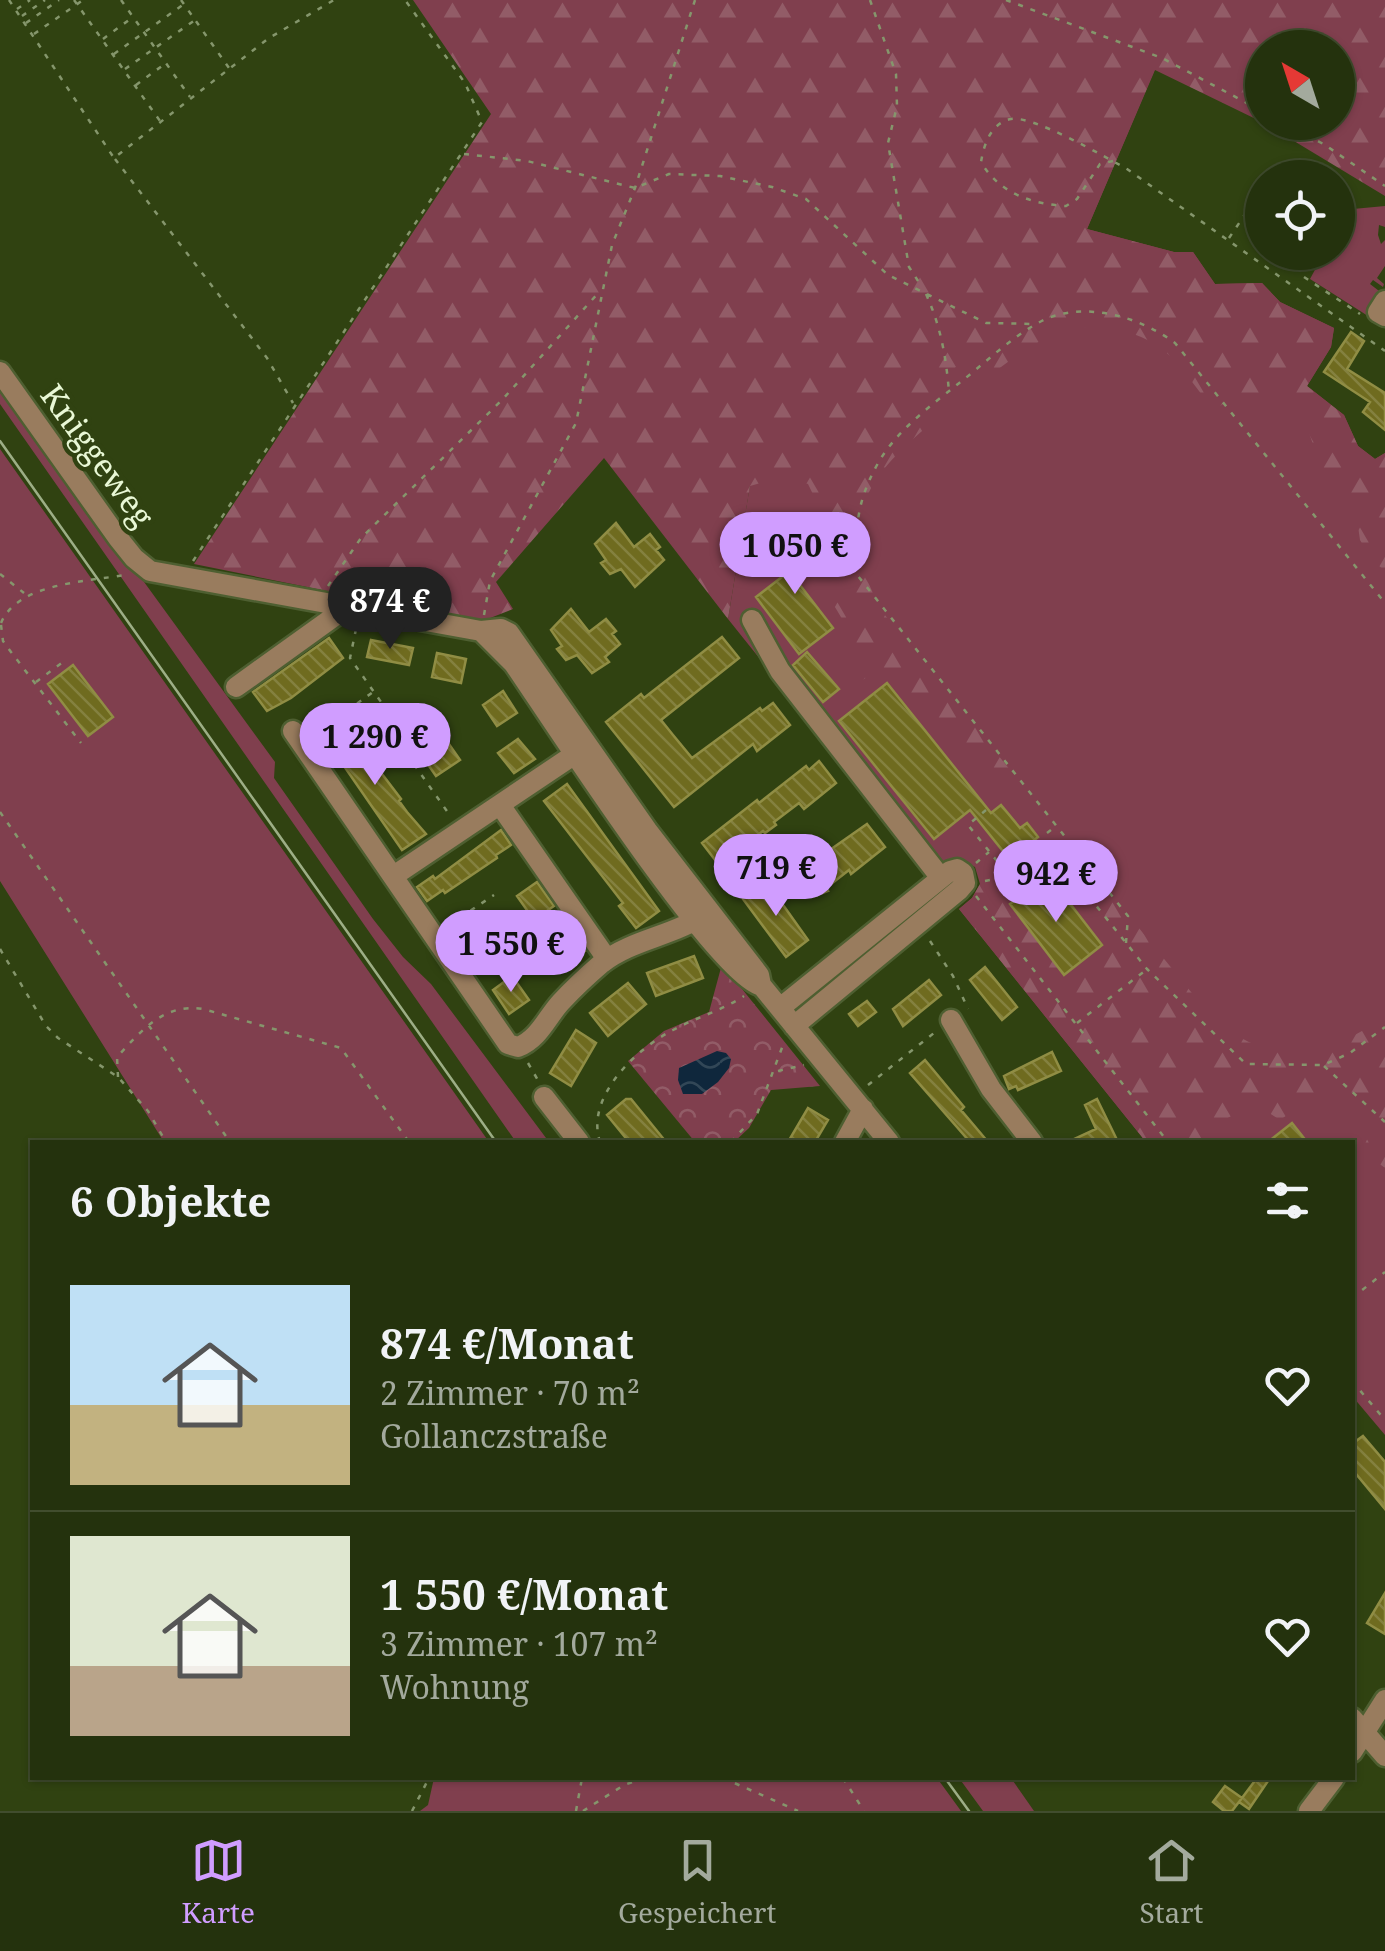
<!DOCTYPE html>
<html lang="de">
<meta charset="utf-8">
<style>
:root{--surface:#24320d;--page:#303e1b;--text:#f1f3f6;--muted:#a3aa9d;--line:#414d2e;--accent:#d09dff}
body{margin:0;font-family:"Noto Serif",serif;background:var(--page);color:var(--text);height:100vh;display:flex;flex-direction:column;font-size:38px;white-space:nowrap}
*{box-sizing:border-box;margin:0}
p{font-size:32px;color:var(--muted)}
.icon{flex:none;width:55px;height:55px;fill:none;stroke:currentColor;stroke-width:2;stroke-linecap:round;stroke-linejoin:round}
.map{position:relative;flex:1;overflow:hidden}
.drawer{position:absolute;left:30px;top:1140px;width:1325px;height:640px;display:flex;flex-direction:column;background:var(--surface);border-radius:0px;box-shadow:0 2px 8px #0004,0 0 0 2px var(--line)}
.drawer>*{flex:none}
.needle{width:65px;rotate:321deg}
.buttons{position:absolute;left:1245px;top:30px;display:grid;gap:20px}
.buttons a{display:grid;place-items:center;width:110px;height:110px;border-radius:50%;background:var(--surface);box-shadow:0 2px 8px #0004,0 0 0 2px var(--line);font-size:50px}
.price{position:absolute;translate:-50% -85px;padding:0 22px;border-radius:35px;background:var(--accent);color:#111;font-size:32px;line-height:65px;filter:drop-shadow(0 2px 5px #0008)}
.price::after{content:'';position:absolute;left:50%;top:60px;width:30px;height:22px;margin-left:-15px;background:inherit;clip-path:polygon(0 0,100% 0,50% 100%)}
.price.selected{background:#222;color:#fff}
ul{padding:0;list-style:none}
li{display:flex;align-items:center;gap:30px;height:250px;padding:0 40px}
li+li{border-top:2px solid var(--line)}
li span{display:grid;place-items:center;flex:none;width:280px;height:200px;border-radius:0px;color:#555}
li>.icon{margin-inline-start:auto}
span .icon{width:120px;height:120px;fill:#fffc;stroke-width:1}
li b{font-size:42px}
h2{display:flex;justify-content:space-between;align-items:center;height:120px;padding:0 40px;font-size:42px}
.tabs{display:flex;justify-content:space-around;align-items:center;height:140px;border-top:2px solid var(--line);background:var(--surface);font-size:28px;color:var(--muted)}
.tabs a{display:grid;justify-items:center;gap:5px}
.tabs .selected{color:var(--accent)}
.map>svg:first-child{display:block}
</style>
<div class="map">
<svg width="1385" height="1811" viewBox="0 0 1385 1811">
<defs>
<pattern id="forest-firs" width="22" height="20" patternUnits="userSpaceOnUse" patternTransform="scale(2.5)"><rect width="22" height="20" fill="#803f4e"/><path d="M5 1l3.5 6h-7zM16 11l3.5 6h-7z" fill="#925c67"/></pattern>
<pattern id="park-crowns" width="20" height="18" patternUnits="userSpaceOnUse" patternTransform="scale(2.5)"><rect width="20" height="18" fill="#803f4e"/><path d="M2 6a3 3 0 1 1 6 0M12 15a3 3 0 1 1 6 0" fill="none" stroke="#925c67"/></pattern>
<pattern id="water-waves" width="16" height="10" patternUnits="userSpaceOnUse" patternTransform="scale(2.5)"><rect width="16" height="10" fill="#0f273c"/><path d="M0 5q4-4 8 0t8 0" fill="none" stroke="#324757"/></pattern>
<pattern id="building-back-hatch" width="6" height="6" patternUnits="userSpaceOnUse" patternTransform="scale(2.5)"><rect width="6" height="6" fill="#6f6b1f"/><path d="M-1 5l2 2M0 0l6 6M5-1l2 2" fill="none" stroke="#84813f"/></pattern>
</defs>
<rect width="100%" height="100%" fill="#304211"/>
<path fill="#803f4e" d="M1155 69 1087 229 1174 252H1193L1215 284 1262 283 1280 302 1334 328 1331 347 1307 386 1344 415 1358 446 1375 459 1385 453V1435L1353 1397 1352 1142H1146L959 909 972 898 980 884 975 867 958 858 944 862 930 872 728 619 750 485Z
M1385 206V227L1379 225 1378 235 1381 244 1385 240V266L1377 278 1384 284 1383 287 1373 280 1370 284 1383 294 1368 316 1310 279 1324 253 1338 252V232L1353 209Z
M0 373 115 542 275 762 274 778 373 919 403 957 431 984 549 1142H516L0 404Z
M0 449 489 1142H164L0 881Z
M434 1778H937L961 1811H420L428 1805Z
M959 1778H1011L1034 1811H983Z"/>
<path fill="url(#forest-firs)" d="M413 0H1385V196L1264 123 1338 122V48H1262V122L1155 70 1087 229 1174 252H1193L1215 284 1262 283 1280 302 1334 328 1331 347 1307 386 1344 415 1358 446 1375 459 1385 453V571L1372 560 1360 540 1357 519 1330 494 1303 415 1294 404 1283 400 1272 404 1249 427 1226 402 1214 410C1199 392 1186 372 1170 356 1158 343 1139 335 1123 331 1066 316 1027 347 984 380L970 364 962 361 923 399 935 420C864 479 836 519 880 609L1019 781 995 794 934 723H924L886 678 875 685 867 677 853 687 846 683 849 674 861 666 864 654C847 631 838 607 819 585L827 523 808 484 784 476 750 486 728 619 604 458 496 582 513 609 480 622 194 564 491 114Z
M1059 830 1209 1014C1263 1066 1321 1060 1380 1020L1385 1026V1168L1373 1159 1365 1144 1371 1131 1332 1084 1280 1120 1263 1109 1237 1113 1209 1128 1204 1142H1146L959 909 972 898 980 884C1013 883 1038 851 1059 830Z"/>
<path fill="url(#park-crowns)" d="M413 706 438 723 411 742 392 715Z
M722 964 820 1086 771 1090 749 1128 734 1142H695L628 1061 664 1031 709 1012Z"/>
<path fill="url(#water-waves)" d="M717 1051 726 1053 731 1059 729 1068 718 1082 702 1094H683L678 1080 679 1068Z"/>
<path fill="url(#building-back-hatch)" stroke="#908d44" stroke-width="2.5" d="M1351 332 1364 341 1347 369 1385 393V430L1363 412 1370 402 1324 372Z
M616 523 634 547 650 534 660 547 656 550 664 560 635 587 621 569 610 574 601 563 606 560 595 544Z
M797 534 807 536 814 542 817 557 809 569 793 576 833 628 799 654 756 597 787 573 779 550 787 537Z
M571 609 589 632 606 619 616 631 612 634 620 644 605 657 609 662 592 673 577 655 566 660 557 649 562 646 551 630Z
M722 637 739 658 661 720 673 735 692 758 760 708 762 711 773 703 790 725 757 751 753 744 674 807 606 722 641 694 644 698Z
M329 638 343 658 291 698 267 711 253 692Z
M371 640 413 648 409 665 367 657Z
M807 652 839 689 823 702 793 665Z
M437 653 466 659 461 683 432 677Z
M73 665 113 717 88 736 48 684Z
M887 683 991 813 1001 805 1020 828 1027 823 1038 837 1010 860 970 810 934 839 839 721Z
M503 691 517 713 497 726 483 705Z
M349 724 363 749 401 799 399 801 407 812 426 834 402 850 326 740Z
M444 737 460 760 436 776 420 753Z
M518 739 535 759 514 773 498 753Z
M819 761 836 783 804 809 799 803 774 822 776 825 765 833 763 831 719 865 702 843 757 800 759 803 806 766 809 770Z
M567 784 659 911 636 928 619 906 623 903 544 801Z
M867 824 885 847 851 874 849 870 826 888 828 891 815 896 797 873Z
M501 830 511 845 496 855 497 858 445 893 443 890 427 901 417 887 433 876 435 879Z
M1048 875 1102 945 1064 975 1010 904Z
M766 881 808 940 786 957 743 899Z
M537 882 554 906 534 920 517 896Z
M568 927 585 951 566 964 549 940Z
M481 929 497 952 478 966 462 943Z
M694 956 703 978 656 996 647 973Z
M985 967 1017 1007 1002 1020 970 980Z
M512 976 529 1000 509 1014 493 990Z
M929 980 941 995 903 1026 893 1009Z
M628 983 646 1004 608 1036 590 1013Z
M867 1001 876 1012 858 1026 849 1014Z
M576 1030 596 1043 571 1086 550 1073Z
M1052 1052 1061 1071 1018 1090 1016 1086 1009 1089 1004 1076Z
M925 1060 964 1107 961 1110 988 1142H970L910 1073Z
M626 1099H631L666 1142H629L607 1115Z
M1097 1099 1118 1142H1068L1096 1129 1085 1105Z
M808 1108 828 1120 815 1142H788Z
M1292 1123 1307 1142H1268Z
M1363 1436 1385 1462V1509L1352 1469V1444Z
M1385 1593V1634L1367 1623Z
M1257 1778H1270L1249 1809 1239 1802Z
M1225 1786 1242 1798 1232 1811H1224L1213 1802Z"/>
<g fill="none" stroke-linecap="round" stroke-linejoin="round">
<g stroke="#4e5f31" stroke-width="25">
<path id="minor" d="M1385 301 1378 312 1385 316
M0 372 118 538 134 558 150 571 481 631 501 629 509 633 647 830 759 975 761 985 889 1142
M752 620 780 671 941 878
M481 631 514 664C551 718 713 969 759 985
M236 687 346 608
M293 731 508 1044 518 1047C539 1039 547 1017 561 1002 574 988 588 975 602 963 634 938 677 936 709 911
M500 805 607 959
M395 875 584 748
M780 1008 950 871 957 869 963 873 965 883 959 890 794 1026
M951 1020 991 1089 1032 1142
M544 1097 579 1142
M845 1142 863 1109
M1352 1718 1385 1756
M1352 1752 1385 1700
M1309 1811 1334 1778"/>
</g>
<path stroke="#85966c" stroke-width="2.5" stroke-dasharray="5 8" stroke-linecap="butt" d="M9 0 114 158 269 38 334 0
M74 0 160 121
M121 0 190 97
M181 0 229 68
M870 0 896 74 897 106 888 143 909 267 922 287
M1006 0 1162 58 1262 111
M17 9 30 0
M22 16 45 0
M26 23 59 0
M34 34 83 0
M103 39 133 17
M114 54 184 4
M125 69 195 20
M136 85 166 63
M1284 122 1325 145 1385 186
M464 154 527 161 635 188 669 174 720 176 772 187 806 199 888 275 986 323 1035 324
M115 159 267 358 293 403
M1113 161 1100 164 1077 199 1066 206C1031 204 999 193 981 162 984 144 991 123 1011 119 1033 115 1105 157 1127 169L1385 351
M1229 238 1248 210 1262 197
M1304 277 1360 314
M926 294C941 327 946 357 949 392
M193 561 482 122 465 83 405 0
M0 574 24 593
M328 586 361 538 502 400 600 291
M484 615 490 581 576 423 612 245 635 188 695 0
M1 623C18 583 85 582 124 575
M1 625 3 641 11 652 81 743
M356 629 350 658 405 736 406 753 449 814
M36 682 63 662
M315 734 373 692
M986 810 968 825 1005 871
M0 812 230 1142
M1047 833 1056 826
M976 863 989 852
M985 881 1001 878 1045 842 1147 969 1246 1064 1323 1065 1350 1053 1385 1027
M976 896 1168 1142
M449 925 494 895
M930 941 953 976 968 1009
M1126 943 1128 916 858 576C855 532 855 505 877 465 895 432 929 407 958 384 984 364 1009 339 1038 323 1080 299 1139 316 1175 343L1385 603
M0 949 46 1026 58 1038 118 1077 148 1111 166 1142
M1077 1023 1146 970
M528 1063 539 1082
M1324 1066 1385 1122
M778 1071 804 1065
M118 1077 117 1057C142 1030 164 1003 203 1009L341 1048 409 1142
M868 1085 934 1033
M600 1142C585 1097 636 1049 673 1030 697 1017 721 1011 744 996
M731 1142 757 1114 783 1045
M1352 1298 1385 1272
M1352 1381 1385 1420
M723 1778 798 1811
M843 1778 864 1811
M412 1811 429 1778
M576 1811 582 1778
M583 1811 624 1785 644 1778"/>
<use href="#minor" stroke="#997c5e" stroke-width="20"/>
<path stroke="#9dae86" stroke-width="2.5" d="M0 441 496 1142
M945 1778 969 1811"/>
</g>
<g text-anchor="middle" stroke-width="9" stroke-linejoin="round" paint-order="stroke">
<g font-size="32" fill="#e9f8d6" stroke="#304211">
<text transform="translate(97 456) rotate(54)" y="11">Kniggeweg</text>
</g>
</g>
</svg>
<div class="buttons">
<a><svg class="needle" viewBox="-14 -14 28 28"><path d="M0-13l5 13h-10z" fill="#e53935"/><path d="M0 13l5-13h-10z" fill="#a3aa9d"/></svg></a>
<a><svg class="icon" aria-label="locate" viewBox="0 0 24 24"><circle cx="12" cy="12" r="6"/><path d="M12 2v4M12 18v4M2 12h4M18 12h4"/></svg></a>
</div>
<b class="price" style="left:795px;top:597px">1 050 €</b>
<b class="price selected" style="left:390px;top:652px">874 €</b>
<b class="price" style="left:375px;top:788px">1 290 €</b>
<b class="price" style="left:776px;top:919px">719 €</b>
<b class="price" style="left:1056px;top:925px">942 €</b>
<b class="price" style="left:511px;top:995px">1 550 €</b>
<section class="drawer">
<h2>6 Objekte<svg class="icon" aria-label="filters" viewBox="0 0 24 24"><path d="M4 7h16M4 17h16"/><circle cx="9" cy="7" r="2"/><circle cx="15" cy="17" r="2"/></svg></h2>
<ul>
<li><span style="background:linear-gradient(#bfe0f5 60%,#c2b280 0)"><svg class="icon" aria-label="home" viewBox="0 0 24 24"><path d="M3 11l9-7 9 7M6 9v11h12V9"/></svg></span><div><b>874 €/Monat</b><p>2 Zimmer · 70 m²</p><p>Gollanczstraße</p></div><svg class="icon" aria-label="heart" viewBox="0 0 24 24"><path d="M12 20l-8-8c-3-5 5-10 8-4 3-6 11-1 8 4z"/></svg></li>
<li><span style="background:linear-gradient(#dfe7d0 65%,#b9a48a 0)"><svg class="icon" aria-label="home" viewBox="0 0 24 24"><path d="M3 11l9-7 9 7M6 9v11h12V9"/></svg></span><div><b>1 550 €/Monat</b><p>3 Zimmer · 107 m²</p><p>Wohnung</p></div><svg class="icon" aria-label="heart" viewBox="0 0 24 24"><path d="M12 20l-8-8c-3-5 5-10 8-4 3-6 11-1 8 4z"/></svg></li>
</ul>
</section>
</div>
<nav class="tabs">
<a class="selected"><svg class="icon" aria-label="map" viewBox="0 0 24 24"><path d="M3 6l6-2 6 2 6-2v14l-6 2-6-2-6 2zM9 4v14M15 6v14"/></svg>Karte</a>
<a><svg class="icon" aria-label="saved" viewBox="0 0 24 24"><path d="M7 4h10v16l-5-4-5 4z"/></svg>Gespeichert</a>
<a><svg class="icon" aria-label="home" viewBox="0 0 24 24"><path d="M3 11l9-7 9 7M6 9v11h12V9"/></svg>Start</a>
</nav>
